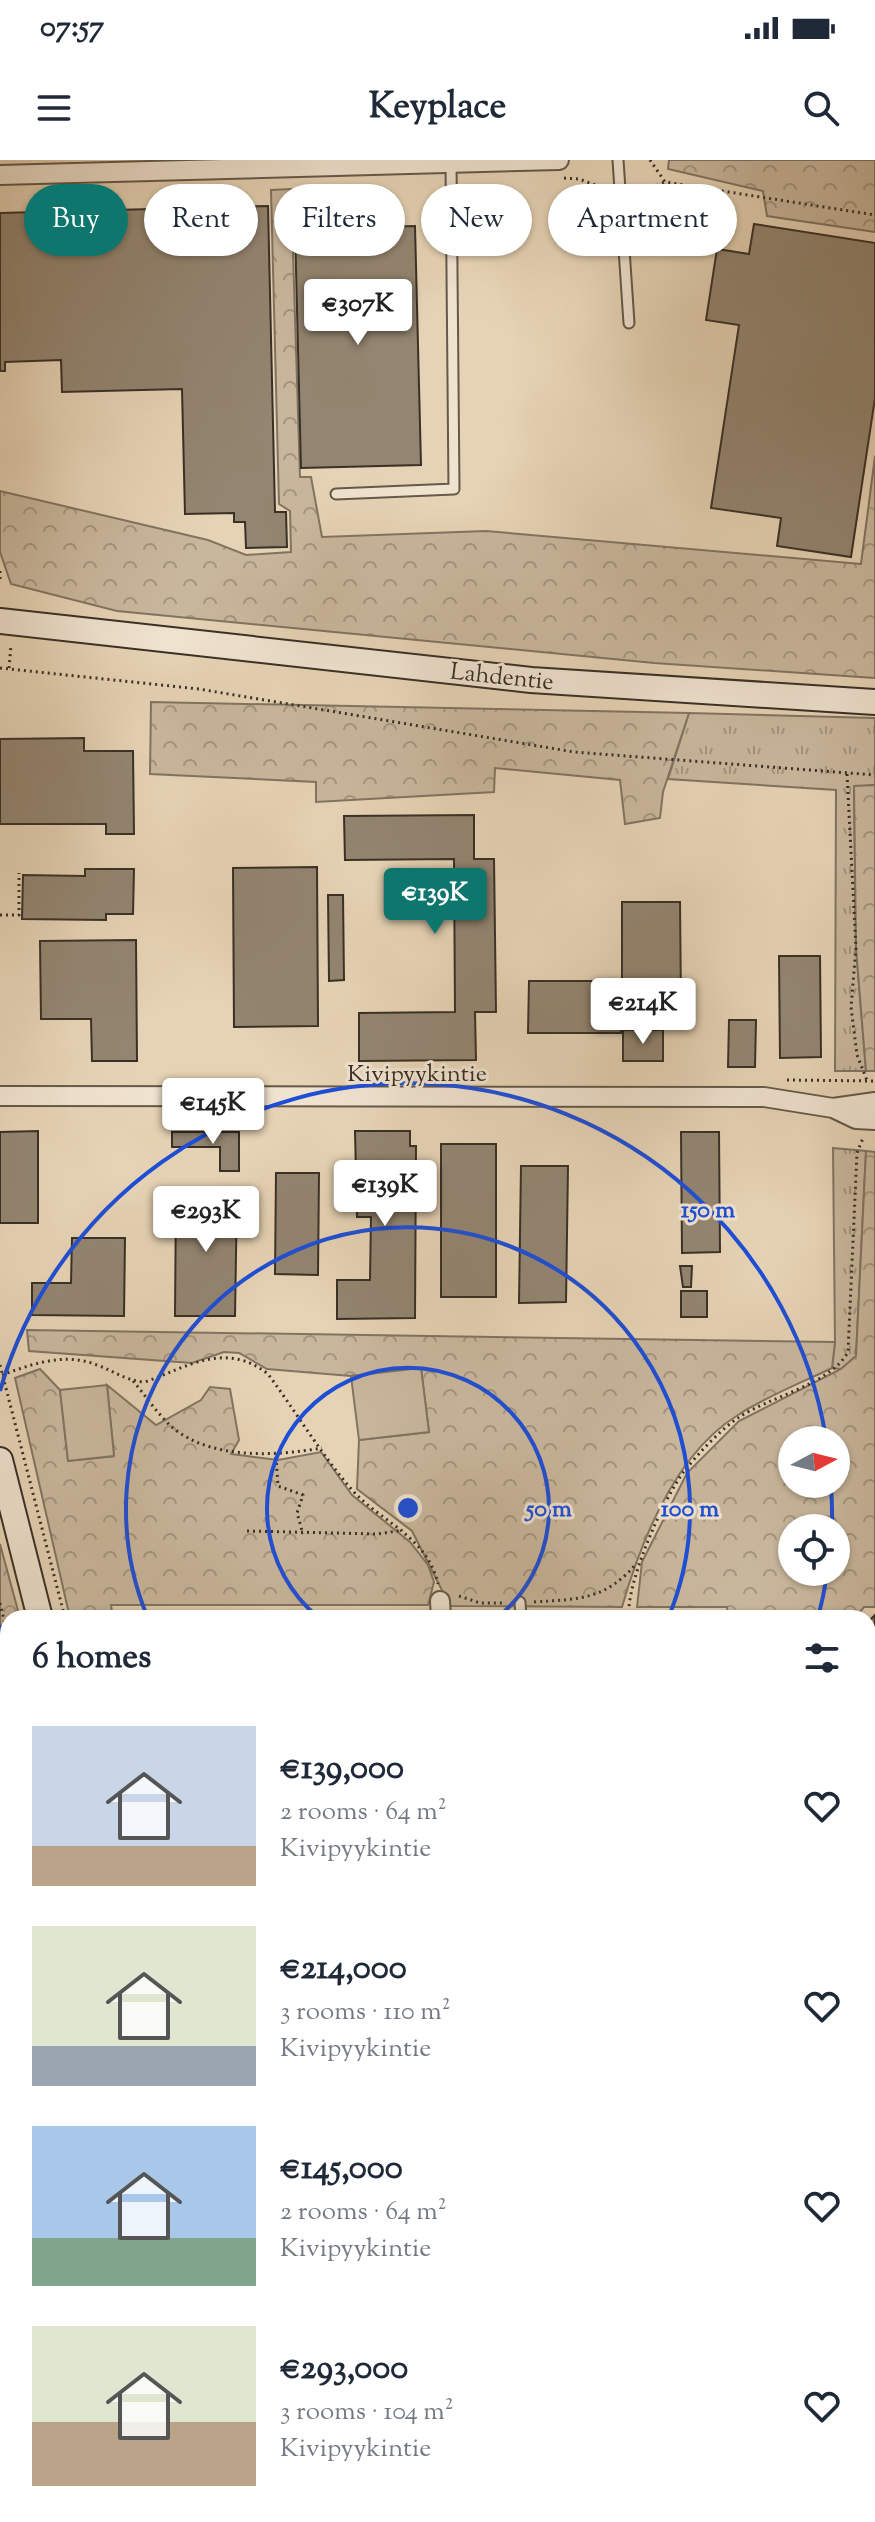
<!DOCTYPE html>
<meta charset="utf-8">
<style>
:root{--surface:#fff;--page:#f2f2f3;--text:#1f2937;--muted:#747a83;--accent:#0f766e}
body{margin:0;font-family:"Sorts Mill Goudy",serif;background:var(--page);color:var(--text);height:100vh;display:flex;flex-direction:column;font-size:30px;white-space:nowrap}
*{box-sizing:border-box;margin:0}
p{font-size:26px;color:var(--muted)}
.icon{flex:none;width:44px;height:44px;fill:none;stroke:currentColor;stroke-width:2;stroke-linecap:round;stroke-linejoin:round}
.map{position:relative;flex:1;overflow:hidden}
.side{position:absolute;left:0px;top:1450px;width:876px;height:912px;display:flex;flex-direction:column;background:var(--surface);border-radius:24px 24px 0 0;box-shadow:0 2px 6px #0004}
.side>*{flex:none}
.banner{position:absolute;left:24px;top:24px;width:828px;height:72px;display:flex;gap:16px}
.needle{width:52px;rotate:83deg}
.buttons{position:absolute;left:778px;top:1266px;display:grid;gap:16px}
.buttons a{display:grid;place-items:center;width:72px;height:72px;border-radius:50%;background:var(--surface);box-shadow:0 2px 6px #0004;font-size:40px}
.price{position:absolute;translate:-50% -68px;padding:0 18px;border-radius:8px;background:#fff;color:#222;font-size:26px;line-height:52px;filter:drop-shadow(0 2px 4px #0008)}
.price::after{content:'';position:absolute;left:50%;top:48px;width:24px;height:18px;margin-left:-12px;background:inherit;clip-path:polygon(0 0,100% 0,50% 100%)}
.price.active{background:var(--accent);color:#fff}
ul{padding:0;list-style:none}
li{display:flex;align-items:center;gap:24px;height:200px;padding:0 32px}
li span{display:grid;place-items:center;flex:none;width:224px;height:160px;border-radius:0px;color:#555}
li>.icon{margin-inline-start:auto}
span .icon{width:96px;height:96px;fill:#fffc;stroke-width:1}
li b{font-size:34px}
h2{display:flex;justify-content:space-between;align-items:center;height:96px;padding:0 32px;font-size:34px}
.chip{padding:0 28px;border-radius:36px;background:var(--surface);box-shadow:0 2px 6px #0004;font-size:28px;line-height:72px}
.chip.active{background:var(--accent);color:#fff}
.status{display:flex;justify-content:space-between;align-items:center;height:56px;padding:0 40px;background:var(--surface);direction:ltr}
.status svg{height:22px;fill:currentColor}
header{display:flex;justify-content:space-between;align-items:center;height:104px;padding:0 32px;background:var(--surface);font-size:36px;font-weight:700}
.map>svg:first-child{display:block}
</style>
<div class="status"><b>07:57</b><svg viewBox="0 0 49 12"><path d="M0 12V9h3v3zM5 12V6h3v6zM10 12V3h3v9zM15 12V0h3v12zM26 1h20v11H26zM47 4h2v5h-2z"/></svg></div>
<header><svg class="icon" aria-label="menu" viewBox="0 0 24 24"><path d="M4 6h16M4 12h16M4 18h16"/></svg>Keyplace<svg class="icon" aria-label="search" viewBox="0 0 24 24"><circle cx="10" cy="10" r="6"/><path d="M15 15l6 6"/></svg></header>
<div class="map">
<svg width="875" height="2362" viewBox="0 0 875 2362">
<defs>
<pattern id="grass-tufts" width="24" height="20" patternUnits="userSpaceOnUse" patternTransform="scale(2)"><rect width="24" height="20" fill="#c9b79d"/><path d="M3 7l-1-3M5 7V3M7 7l1-3M15 17l-1-3M17 17v-4M19 17l1-3" fill="none" stroke="#a49580"/></pattern>
<pattern id="forest-crowns" width="20" height="18" patternUnits="userSpaceOnUse" patternTransform="scale(2)"><rect width="20" height="18" fill="#c9b79d"/><path d="M2 6a3 3 0 1 1 6 0M12 15a3 3 0 1 1 6 0" fill="none" stroke="#a49580"/></pattern>
</defs>
<rect width="100%" height="100%" fill="#e6d3b5"/>
<filter id="stains"><feTurbulence type="fractalNoise" baseFrequency=".0025" numOctaves="4"/><feColorMatrix values="0 0 0 0 .2 0 0 0 0 .09 0 0 0 0 .02 0 0 0 .5 -.17"/></filter>
<radialGradient id="worn" r=".72"><stop offset=".6" stop-color="#630" stop-opacity="0"/><stop offset="1" stop-color="#630" stop-opacity=".3"/></radialGradient>
<path fill="url(#grass-tufts)" stroke="#817462" stroke-width="2" d="M689 553 875 558V625L854 627 856 788 866 911H835L836 630 668 619Z
M833 988 866 991 856 1196 841 1209 832 1208 835 1182Z"/>
<path fill="url(#forest-crowns)" stroke="#817462" stroke-width="2" fill-rule="evenodd" d="M669 0H875V72L767 56 763 31 668 9Z
M291 29 300 317H311L322 377 486 371 861 404 875 296V518L654 503 117 451 11 424 0 392V331L208 380 246 395 291 392 290 351 279 344 271 30Z
M151 542 689 553 663 632 660 658 625 664 620 620 495 608 494 632 316 642V622L150 614Z
M875 625V911H866L856 788 854 626Z
M866 991 875 992V1447H864L855 1458H728L727 1447H637L642 1402 687 1313 739 1261 841 1209 856 1196ZM792 1280H836V1324H792ZM792 1368H836V1412H792Z
M27 1170 835 1182 832 1208C801 1223 767 1236 738 1255 676 1293 641 1381 622 1447L450 1446 412 1371 357 1329 359 1280 429 1272 421 1208 351 1216 267 1209 239 1193 224 1192 192 1203 29 1191Z
M40 1209 60 1230 68 1301 114 1296 107 1225 156 1265 201 1240 210 1227 230 1229 239 1280 231 1294 278 1300 321 1292 352 1335 410 1382 428 1405 434 1422 428 1445H111L113 1458H70L15 1218Z
M0 1384 20 1458H8V1580L0 1582Z
M868 1992H875V2362H97L89 2354H868Z"/>
<path fill="#c9b79d" stroke="#817462" stroke-width="2" d="M421 1208 429 1272 359 1280 351 1216Z
M107 1225 114 1296 68 1301 60 1230Z"/>
<path fill="#938571" stroke="#393027" stroke-width="2" d="M268 46 275 352H286L287 387 246 388 245 362H234V353L185 354 182 229 62 232 61 200 5 202V211H0V53Z
M754 64 875 83V238L851 397 777 386 781 358 711 348 739 165 706 160 717 89 749 94Z
M415 66 421 305 301 308 295 69Z
M84 578V591H133L134 674H106V664H0V579Z
M474 655V699H494L496 852H475L476 900 359 901V853L455 852 454 699 345 700 344 656Z
M317 707 318 866 234 867 233 708Z
M85 709H134L133 754H106V760L22 759 23 715 85 716Z
M328 735H343L344 820 329 821Z
M622 742H680L681 843 622 844Z
M136 780 137 901H92L91 859H41L40 781Z
M779 796H820L821 897 780 898Z
M529 821H621V873H528Z
M729 860H756L755 907H728Z
M623 870H663V901H623Z
M38 971V1063H0V972Z
M355 971H410V986H416L415 1158 337 1159V1120H370L371 1057H357Z
M172 972H239V1011H220V987H172Z
M681 972H719L720 1092 682 1093Z
M441 984H496V1137H441Z
M521 1006H568L566 1142 519 1143Z
M276 1013H319L318 1115 275 1114Z
M176 1032 237 1033 235 1156H175Z
M72 1078H125L124 1156 32 1155V1123H71Z
M680 1106H692L691 1127H683Z
M681 1131H707V1157H681Z
M875 1455V1504L868 1512V1462Z
M873 1535H875V1575L868 1576V1543L874 1542Z
M874 1578 875 1616H868V1579Z
M868 1625H875L874 1694 868 1695Z
M868 1750 875 1751V1815L868 1813Z
M8 1781V1802L2 1805 0 1785Z
M8 1833V1855L0 1841Z
M8 1861V1889L0 1875V1866Z
M875 1867V1915L872 1920 868 1917V1877Z
M0 2194 8 2196V2212L0 2209Z
M8 2236V2279L0 2276Z"/>
<g fill="none" stroke-linecap="round" stroke-linejoin="round">
<g stroke="#64594a" stroke-width="13">
<path id="lane" d="M618 0 629 163
M336 334 454 329 451 3
M520 1442 521 1458
M868 1523 875 1514"/>
</g>
<g stroke="#64594a" stroke-width="22">
<path id="street" d="M0 15 559 0
M0 936 764 937 833 948 856 959 875 960
M833 948 875 942
M440 1441 441 1458
M0 1603 8 1599
M0 2093 8 2107"/>
</g>
<g stroke="#393027" stroke-width="28">
<path id="secondary" d="M0 461 531 520 875 542
M0 1300 40 1458
M868 1981H875
M38 2362 41 2354"/>
</g>
<path stroke="#393027" stroke-width="3" stroke-dasharray="2 4" stroke-linecap="butt" d="M650 0 665 22 875 55
M564 18 579 19 606 29
M633 29 651 28 665 22
M0 411V420
M0 508 199 529 574 592 875 615
M9 508 11 485
M847 614 856 788 851 847 857 895 868 923
M0 755H19V713
M787 920 875 921
M0 1205 65 1458
M2 1215C32 1204 65 1192 97 1205 114 1211 126 1221 145 1222 189 1206 226 1181 268 1214 296 1252 321 1294 352 1330 382 1363 427 1376 438 1424
M133 1221C146 1236 158 1255 173 1268 213 1300 275 1296 322 1288
M276 1297 278 1326 303 1335 297 1353 303 1374
M247 1371 378 1374 403 1370
M459 1436 480 1443H506
M534 1442C580 1439 605 1440 637 1403
M0 1443 8 1477
M629 1458C625 1425 664 1337 685 1310 699 1293 720 1270 738 1258 768 1237 830 1225 848 1192L857 993 863 978
M0 1631 8 1628
M0 1659 8 1668
M868 1725 875 1727
M868 1826 875 1829
M868 1850 875 1847
M868 2119H875
M498 2354 520 2362
M556 2362H564"/>
<use href="#lane" stroke="#efe2cf" stroke-width="9"/>
<use href="#street" stroke="#efe2cf" stroke-width="18"/>
<use href="#secondary" stroke="#efe2cf" stroke-width="24"/>
</g>
<g fill="none" stroke="#1d4ed8" stroke-width="4">
<path d="M319 1458A141 141 0 1 1 497 1458"/>
<path d="M147 1456A282 282 0 1 1 669 1456"/>
<path d="M827 1414A424 424 0 0 1 818 1458M7 1486A424 424 0 0 1 0 1465M0 1231A424 424 0 0 1 826 1278M831 1326A424 424 0 0 1 832 1366"/>
</g>
<g text-anchor="middle" stroke-width="6" stroke-linejoin="round" paint-order="stroke">
<g font-size="24" fill="#393027" stroke="#efe2cf">
<text transform="translate(502 516) rotate(6)" y="8">Lahdentie</text>
<text x="417" y="921">Kivipyykintie</text>
</g>
</g>
<circle cx="408" cy="1348" r="12" fill="#1d4ed8" stroke="#efe2cf" stroke-width="4"/>
<g font-size="24" text-anchor="middle" font-weight="bold" fill="#1d4ed8" stroke="#efe2cf" stroke-width="6" stroke-linejoin="round" paint-order="stroke">
<text x="708" y="1057">150 m</text>
<text x="549" y="1356">50 m</text>
<text x="690" y="1356">100 m</text>
</g>
<rect width="100%" height="100%" filter="url(#stains)"/>
<rect width="100%" height="100%" fill="url(#worn)"/>
</svg>
<div class="buttons">
<a><svg class="needle" viewBox="-14 -14 28 28"><path d="M0-13l5 13h-10z" fill="#e53935"/><path d="M0 13l5-13h-10z" fill="#747a83"/></svg></a>
<a><svg class="icon" aria-label="locate" viewBox="0 0 24 24"><circle cx="12" cy="12" r="6"/><path d="M12 2v4M12 18v4M2 12h4M18 12h4"/></svg></a>
</div>
<b class="price" style="left:358px;top:187px">€307K</b>
<b class="price active" style="left:435px;top:776px">€139K</b>
<b class="price" style="left:643px;top:886px">€214K</b>
<b class="price" style="left:213px;top:986px">€145K</b>
<b class="price" style="left:385px;top:1068px">€139K</b>
<b class="price" style="left:206px;top:1094px">€293K</b>
<div class="banner">
<a class="chip active">Buy</a>
<a class="chip">Rent</a>
<a class="chip">Filters</a>
<a class="chip">New</a>
<a class="chip">Apartment</a>
</div>
<section class="side">
<h2>6 homes<svg class="icon" aria-label="filters" viewBox="0 0 24 24"><path d="M4 7h16M4 17h16"/><circle cx="9" cy="7" r="2"/><circle cx="15" cy="17" r="2"/></svg></h2>
<ul>
<li><span style="background:linear-gradient(#c9d6e8 75%,#b9a48a 0)"><svg class="icon" aria-label="home" viewBox="0 0 24 24"><path d="M3 11l9-7 9 7M6 9v11h12V9"/></svg></span><div><b>€139,000</b><p>2 rooms · 64 m²</p><p>Kivipyykintie</p></div><svg class="icon" aria-label="heart" viewBox="0 0 24 24"><path d="M12 20l-8-8c-3-5 5-10 8-4 3-6 11-1 8 4z"/></svg></li>
<li><span style="background:linear-gradient(#dfe7d0 75%,#9aa5b1 0)"><svg class="icon" aria-label="home" viewBox="0 0 24 24"><path d="M3 11l9-7 9 7M6 9v11h12V9"/></svg></span><div><b>€214,000</b><p>3 rooms · 110 m²</p><p>Kivipyykintie</p></div><svg class="icon" aria-label="heart" viewBox="0 0 24 24"><path d="M12 20l-8-8c-3-5 5-10 8-4 3-6 11-1 8 4z"/></svg></li>
<li><span style="background:linear-gradient(#a9c7e8 70%,#7fa58c 0)"><svg class="icon" aria-label="home" viewBox="0 0 24 24"><path d="M3 11l9-7 9 7M6 9v11h12V9"/></svg></span><div><b>€145,000</b><p>2 rooms · 64 m²</p><p>Kivipyykintie</p></div><svg class="icon" aria-label="heart" viewBox="0 0 24 24"><path d="M12 20l-8-8c-3-5 5-10 8-4 3-6 11-1 8 4z"/></svg></li>
<li><span style="background:linear-gradient(#dfe7d0 60%,#b9a48a 0)"><svg class="icon" aria-label="home" viewBox="0 0 24 24"><path d="M3 11l9-7 9 7M6 9v11h12V9"/></svg></span><div><b>€293,000</b><p>3 rooms · 104 m²</p><p>Kivipyykintie</p></div><svg class="icon" aria-label="heart" viewBox="0 0 24 24"><path d="M12 20l-8-8c-3-5 5-10 8-4 3-6 11-1 8 4z"/></svg></li>
</ul>
</section>
</div>
